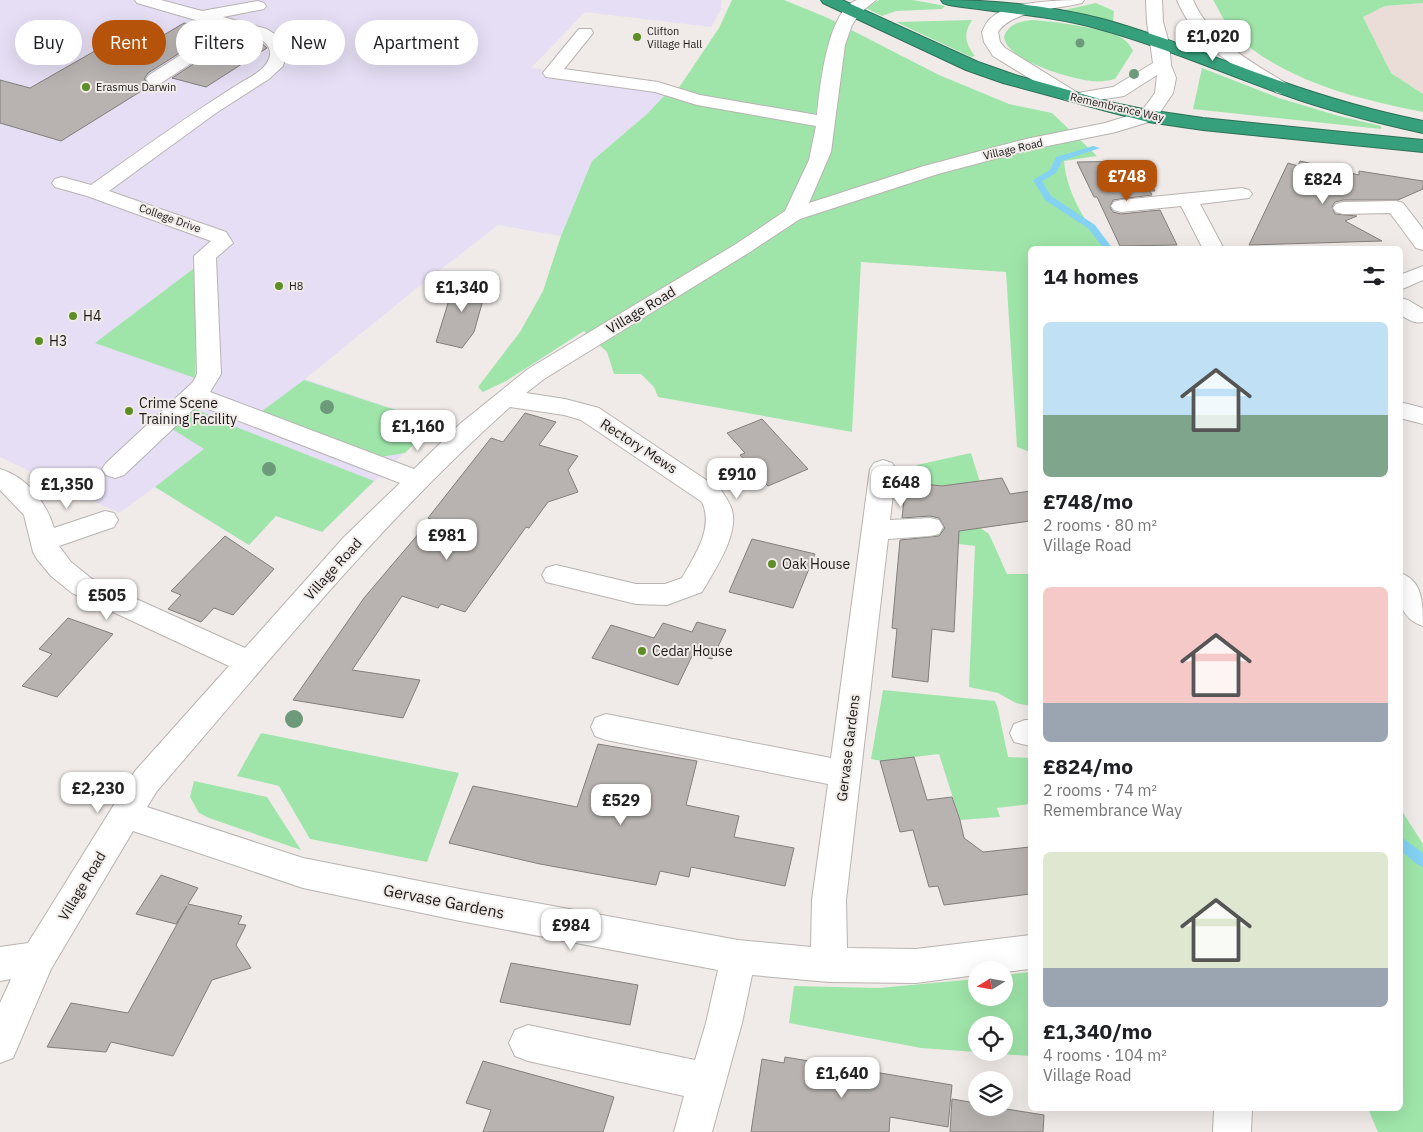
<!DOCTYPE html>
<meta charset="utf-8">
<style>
:root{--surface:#fff;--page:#f2f2f2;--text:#202124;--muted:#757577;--accent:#b45309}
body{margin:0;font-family:"IBM Plex Sans",sans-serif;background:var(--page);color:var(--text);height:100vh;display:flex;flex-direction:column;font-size:19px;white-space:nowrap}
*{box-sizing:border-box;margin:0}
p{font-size:16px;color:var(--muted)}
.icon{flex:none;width:28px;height:28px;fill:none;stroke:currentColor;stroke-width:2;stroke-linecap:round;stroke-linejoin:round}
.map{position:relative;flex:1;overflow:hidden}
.side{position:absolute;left:1028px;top:246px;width:375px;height:865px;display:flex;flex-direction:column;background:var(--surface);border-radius:8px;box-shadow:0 5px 20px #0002}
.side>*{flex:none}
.top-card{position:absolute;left:15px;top:20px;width:475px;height:45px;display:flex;gap:10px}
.needle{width:32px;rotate:259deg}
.buttons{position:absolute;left:968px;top:961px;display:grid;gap:10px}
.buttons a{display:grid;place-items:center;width:45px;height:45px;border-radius:50%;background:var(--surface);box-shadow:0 5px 20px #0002;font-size:25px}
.price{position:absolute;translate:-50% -42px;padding:0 11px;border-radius:10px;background:#fff;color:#222;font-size:16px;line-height:32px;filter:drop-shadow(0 1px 2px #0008)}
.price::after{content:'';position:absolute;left:50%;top:30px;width:15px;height:11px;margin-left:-8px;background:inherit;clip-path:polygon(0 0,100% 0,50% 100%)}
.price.current{background:var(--accent);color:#fff}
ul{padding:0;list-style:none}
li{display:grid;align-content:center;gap:10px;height:265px;padding:0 15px}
li span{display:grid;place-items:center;height:155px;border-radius:8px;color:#555}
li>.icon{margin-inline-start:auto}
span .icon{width:90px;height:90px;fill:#fffc;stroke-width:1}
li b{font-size:21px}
h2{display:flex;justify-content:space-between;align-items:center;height:60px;padding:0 15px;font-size:21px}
.chip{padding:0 18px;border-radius:22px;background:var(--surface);box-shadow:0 5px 20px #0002;font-size:18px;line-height:45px}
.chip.current{background:var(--accent);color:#fff}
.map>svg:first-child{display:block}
</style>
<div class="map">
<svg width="1423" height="1132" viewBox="0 0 1423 1132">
<rect width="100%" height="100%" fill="#f0ebe9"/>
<path fill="#eadcd7" d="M1423 3V94L1391 73 1363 17 1385 6Z"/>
<path fill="#e5def4" d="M0 0H722L721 9 711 27 585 12 531 68 668 87 663 97 647 114 592 161 561 236 498 225 417 288 305 379 435 423 322 532 276 516 249 545 155 487 119 513 0 457Z"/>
<path fill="#9fe5a9" d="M732 0H784L828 18 939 75 1009 104 1052 113 1097 156 1064 161C1067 195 1086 221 1104 249H1030V452L1017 447 1006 272 861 262 852 432 658 397 654 387 641 374H614L607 352 584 331 506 381 483 392 478 387 520 332 543 291 561 236 592 161 647 114 663 97 680 86 719 28Z
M879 0H913L945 6 942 9 896 11 882 16 866 8Z
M1213 0H1423V3L1385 6 1363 17 1391 73 1423 94V112C1357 99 1287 82 1236 36 1226 27 1220 11 1213 0Z
M1096 3 1114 11 1113 22 1066 12 1064 10Z
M972 20C963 34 965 43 975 56L971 57 896 22Z
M1032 20C1052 21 1103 28 1120 37 1127 41 1130 45 1133 51L1115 79C1107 81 1099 82 1091 81 1070 78 1007 61 1004 37 1008 24 1020 21 1032 20Z
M1202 68 1279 98 1339 116 1381 126V129L1193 109Z
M197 266 195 378 95 343Z
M304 380 435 423 405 453 380 457 262 411Z
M189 406 241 429 374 481 322 532 276 516 249 545 155 487 204 449 169 427Z
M971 453 979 479 989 500 934 513 936 485 912 482 917 465Z
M936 520 972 522 989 534 1007 574H1029L1030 706 1016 703 998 693 969 687 975 546 935 541Z
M883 690 995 701 998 709 1008 757 1030 758V804L997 808 1000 817 960 820 939 754 881 761 871 759Z
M261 733 459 773 427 862 310 839 279 786 237 776Z
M194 781 267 797 301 850 209 818 199 813 190 797Z
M1400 808 1423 844V1132H1378L1368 1109H1400Z
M1030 972V1056L988 1053 1004 1052V1025H976V1052L921 1048 789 1023 794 986 879 988 976 979V998H1004V975Z"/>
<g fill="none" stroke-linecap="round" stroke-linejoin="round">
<path fill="#83d2f4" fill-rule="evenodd" d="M1093 146 1100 148 1062 161 1056 173 1042 181 1051 196 1095 225 1113 249H1104L1089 229 1045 200 1033 180 1050 170 1056 157Z
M1400 836 1423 853V867L1418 865 1400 850Z"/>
</g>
<path fill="#b8b3b1" stroke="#827e7c" d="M184 23 216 30 148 73 144 79 151 85 61 141 0 123V80L30 88 128 32 157 39Z
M238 35 258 40 267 48 206 87 172 78Z
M1138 161 1155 191H1150L1152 195 1113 200 1110 207 1113 212 1121 214 1160 210 1177 245 1120 246 1097 197H1094L1077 162Z
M1300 161 1359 175V171L1423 181V189L1398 200H1343L1335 202 1332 207 1335 214 1357 216 1345 221 1382 241 1249 245 1288 163 1298 166Z
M455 281 488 282 474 332 462 348 436 342Z
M525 413 556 422 539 445 578 456 568 470 578 492 548 502 529 528 526 527 465 612 441 604 438 608 402 596 352 670 420 680 403 718 293 700 364 598 431 519 428 518 491 438 503 442Z
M762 419 808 469 768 486 740 455 745 453 727 433Z
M1002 478 1010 494 1030 491V521L959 531 954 632 932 629 928 682 892 677 897 629 892 628 900 540 939 536 945 528 939 518 930 516 902 518 906 482 942 486Z
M225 536 274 569 233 615 214 608 201 622 168 609 181 595 171 591Z
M752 539 815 554 793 608 729 592Z
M68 618 113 634 57 697 22 686 52 654 39 649Z
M697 622 726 630 712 659 693 654 678 685 592 658 611 625 654 638 663 623 692 632Z
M598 744 697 761 686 805 739 816 734 837 794 848 785 886 691 867 689 877 660 871 656 885 540 864 449 843 473 786 577 807Z
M914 757 927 800 952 797 960 820 964 838 983 852 1030 847V894L944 905 938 886 929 887 913 830 900 832 880 761Z
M161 875 198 888 188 904 242 916 238 924 246 925 236 945 251 968 212 980 173 1056 111 1042 106 1052 47 1047 71 1003 128 1013 187 906 176 924 136 914Z
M511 963 638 985 630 1025 500 1002Z
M785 1057 952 1085 948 1127 890 1117 889 1132H751L762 1059 784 1063Z
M483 1061 614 1097 603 1132H483L491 1110 466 1103Z
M952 1099 976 1103V1108H1000L1044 1115 1043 1132H950Z"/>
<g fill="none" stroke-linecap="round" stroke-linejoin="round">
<g stroke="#b8b3b1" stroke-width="2">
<path id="minor" d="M135 0H161L202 11 258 1 264 3 266 6 264 9 223 17 267 29 276 35 287 51 283 66 269 79 216 113 109 191 226 232 233 243 216 258 221 374 210 392 414 469 461 423 528 369 736 244 785 211 809 160 816 126 697 105 655 92 546 77 543 73 546 69 579 29H591L593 33 564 69 658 82 700 95 817 115C820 88 827 10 857 0 862 0 870 0 876 0L860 13 852 25 845 45 831 152 809 203 924 166 1026 139 1105 123 1141 112 1155 93 1157 75 1124 96 1079 103 1065 100 993 56 984 42 982 32C984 28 986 22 990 19 1007 1 1061 0 1084 0L1082 3C1058 9 1012 10 998 32L1000 42 1005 48 1078 93 1113 87 1153 63 1147 22 1146 0H1162L1163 22 1169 43 1171 65 1176 78 1173 93 1155 120 1116 132 1028 150 938 174 800 219 750 252 544 379 526 393 565 399 599 408 721 490C725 496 730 503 732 510 739 535 714 571 702 592L667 605 636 604 546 582 542 575 546 568 556 565 636 584H665L682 578C695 555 714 528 702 502L581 420 564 415 510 407C380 523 271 659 157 791L147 807 303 858 460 889 738 940 811 947 812 900 828 784 606 740 595 736 591 727 595 718 606 714 831 758 870 469 874 463 883 460 892 463 896 469 890 520 930 518 939 520 943 527 939 534 930 536 888 539 846 900 847 948 916 949 1030 935V969L1004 972V970H976V975L916 983 829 982 752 975 742 1023 712 1132H674L684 1096 528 1061 515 1056 509 1043 515 1030 528 1025 695 1060 706 1023 718 970 460 921 303 888 133 831 51 969 13 1058 0 1063V1003L11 979 0 981V947L28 943 135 771 229 666 72 593 51 576 37 559 33 552 24 515 0 490V469C27 477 46 502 54 528L105 511 114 513 118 520 114 527 59 546 71 562 92 579 245 648 344 537 400 483 198 405 124 475 115 478 106 475 102 469 106 463 193 382 197 374 194 256 211 241 87 196 55 187 52 183 55 179 62 177 91 185C140 150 189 115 240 83 250 77 268 69 270 55 271 39 251 35 239 32L161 83 155 84 149 83 146 79 149 75 223 28 137 3Z
M1177 0H1193C1211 41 1253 63 1289 85L1292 89 1289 93 1283 94 1277 93C1237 69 1195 44 1177 0Z
M1242 188 1249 190 1252 194 1249 198 1200 204 1224 249H1203L1181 206 1121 212 1114 210 1111 206 1114 202 1121 200Z
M1396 201 1403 203 1423 229V250L1416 248 1390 213 1343 214 1336 212 1333 208 1336 204 1343 202Z
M1423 266V280L1400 290V275Z
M1400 298 1408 300 1423 309V322C1414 324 1408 319 1400 315Z
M1400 402 1423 408V424L1400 418Z
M1400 573C1423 580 1423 604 1423 626 1396 617 1400 596 1400 573Z
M1025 720H1030V746L1014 742 1010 733 1014 724Z
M1214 1109H1252L1251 1132H1213Z"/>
</g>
<g stroke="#2d7058" stroke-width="2">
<path id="highway" d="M821 0H842L978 62 1015 75 1114 103 1148 110 1203 118 1423 140V152L1203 130 1148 122 1110 112 1003 83 966 70 823 3Z
M941 0C996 0 1052 6 1106 20 1164 36 1220 60 1277 80 1325 97 1373 111 1423 121V133C1382 124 1342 114 1302 101 1234 78 1168 48 1099 29 1050 15 999 13 949 5L943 3Z"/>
</g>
<use href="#minor" fill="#fff" fill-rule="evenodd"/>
<use href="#highway" fill="#369f7b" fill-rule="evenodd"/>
</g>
<g fill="#6c9a7a">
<circle cx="1080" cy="43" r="4.5"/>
<circle cx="1134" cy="74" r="5"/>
<circle cx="327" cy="407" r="7"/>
<circle cx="269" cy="469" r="7"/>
<circle cx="294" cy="719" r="9"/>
</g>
<g fill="#5d8e25" stroke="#f0ebe9" stroke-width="2">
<circle cx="637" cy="37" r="5"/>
<circle cx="86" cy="87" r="5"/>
<circle cx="279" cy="286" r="5"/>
<circle cx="73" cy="316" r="5"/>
<circle cx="39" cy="341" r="5"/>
<circle cx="129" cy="411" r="5"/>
<circle cx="772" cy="564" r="5"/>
<circle cx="642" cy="651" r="5"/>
</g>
<g text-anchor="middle" stroke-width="4" stroke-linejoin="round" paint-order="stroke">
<g font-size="11" fill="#1b1918" stroke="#f0ebe9" text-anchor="start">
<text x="647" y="35">Clifton<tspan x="647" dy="13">Village Hall</tspan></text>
<text x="96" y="91">Erasmus Darwin</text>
<text x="289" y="290">H8</text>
</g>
<g font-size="11" fill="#1b1918" stroke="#f0ebe9">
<text transform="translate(1117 107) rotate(13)" y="4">Remembrance Way</text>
<text transform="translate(1013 149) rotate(-13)" y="4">Village Road</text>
<text transform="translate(170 218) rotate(20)" y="4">College Drive</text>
</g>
<g font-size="14" fill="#1b1918" stroke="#f0ebe9">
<text transform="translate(641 310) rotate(-31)" y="5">Village Road</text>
<text transform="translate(639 446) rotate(33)" y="5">Rectory Mews</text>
<text transform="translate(333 569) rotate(-48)" y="5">Village Road</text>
<text transform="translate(848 748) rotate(-83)" y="5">Gervase Gardens</text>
<text transform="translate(82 886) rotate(-59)" y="5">Village Road</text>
</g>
<g font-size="14" fill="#1b1918" stroke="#f0ebe9" text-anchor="start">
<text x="83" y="321">H4</text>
<text x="49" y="346">H3</text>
<text x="139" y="408">Crime Scene<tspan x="139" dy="16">Training Facility</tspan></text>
<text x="782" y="569">Oak House</text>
<text x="652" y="656">Cedar House</text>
</g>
<g font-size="16" fill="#1b1918" stroke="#f0ebe9">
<text transform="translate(444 901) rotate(11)" y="6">Gervase Gardens</text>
</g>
</g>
</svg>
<div class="buttons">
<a><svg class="needle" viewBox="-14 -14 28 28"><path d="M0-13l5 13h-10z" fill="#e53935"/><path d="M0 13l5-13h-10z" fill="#757577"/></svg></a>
<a><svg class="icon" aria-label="locate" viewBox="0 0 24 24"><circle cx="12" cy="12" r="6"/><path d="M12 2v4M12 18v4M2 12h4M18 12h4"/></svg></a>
<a><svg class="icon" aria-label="layers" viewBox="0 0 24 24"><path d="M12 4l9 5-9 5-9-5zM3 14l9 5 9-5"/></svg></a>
</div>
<b class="price" style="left:1213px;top:62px">£1,020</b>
<b class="price current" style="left:1127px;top:202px">£748</b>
<b class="price" style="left:1323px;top:205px">£824</b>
<b class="price" style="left:462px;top:313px">£1,340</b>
<b class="price" style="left:418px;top:452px">£1,160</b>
<b class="price" style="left:737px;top:500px">£910</b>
<b class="price" style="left:901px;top:508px">£648</b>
<b class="price" style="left:67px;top:510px">£1,350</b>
<b class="price" style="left:447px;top:561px">£981</b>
<b class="price" style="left:107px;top:621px">£505</b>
<b class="price" style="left:98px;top:814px">£2,230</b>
<b class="price" style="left:621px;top:826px">£529</b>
<b class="price" style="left:571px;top:951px">£984</b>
<b class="price" style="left:842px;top:1099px">£1,640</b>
<div class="top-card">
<a class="chip">Buy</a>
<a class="chip current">Rent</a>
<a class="chip">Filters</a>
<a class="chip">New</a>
<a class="chip">Apartment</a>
</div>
<section class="side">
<h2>14 homes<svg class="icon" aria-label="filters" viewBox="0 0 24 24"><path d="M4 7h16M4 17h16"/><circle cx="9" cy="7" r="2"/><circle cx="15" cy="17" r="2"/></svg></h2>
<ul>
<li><span style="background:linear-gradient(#bfe0f5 60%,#7fa58c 0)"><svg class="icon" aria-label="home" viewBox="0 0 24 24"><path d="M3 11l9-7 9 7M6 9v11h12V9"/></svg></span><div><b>£748/mo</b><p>2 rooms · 80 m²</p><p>Village Road</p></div></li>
<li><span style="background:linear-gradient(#f6c9c9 75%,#9aa5b1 0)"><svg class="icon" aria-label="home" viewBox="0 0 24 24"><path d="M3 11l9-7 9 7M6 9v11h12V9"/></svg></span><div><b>£824/mo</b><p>2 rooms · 74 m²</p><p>Remembrance Way</p></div></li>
<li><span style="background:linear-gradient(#dfe7d0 75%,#9aa5b1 0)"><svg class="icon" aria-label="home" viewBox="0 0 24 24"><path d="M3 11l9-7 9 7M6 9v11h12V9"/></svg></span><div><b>£1,340/mo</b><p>4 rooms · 104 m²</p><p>Village Road</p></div></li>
</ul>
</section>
</div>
